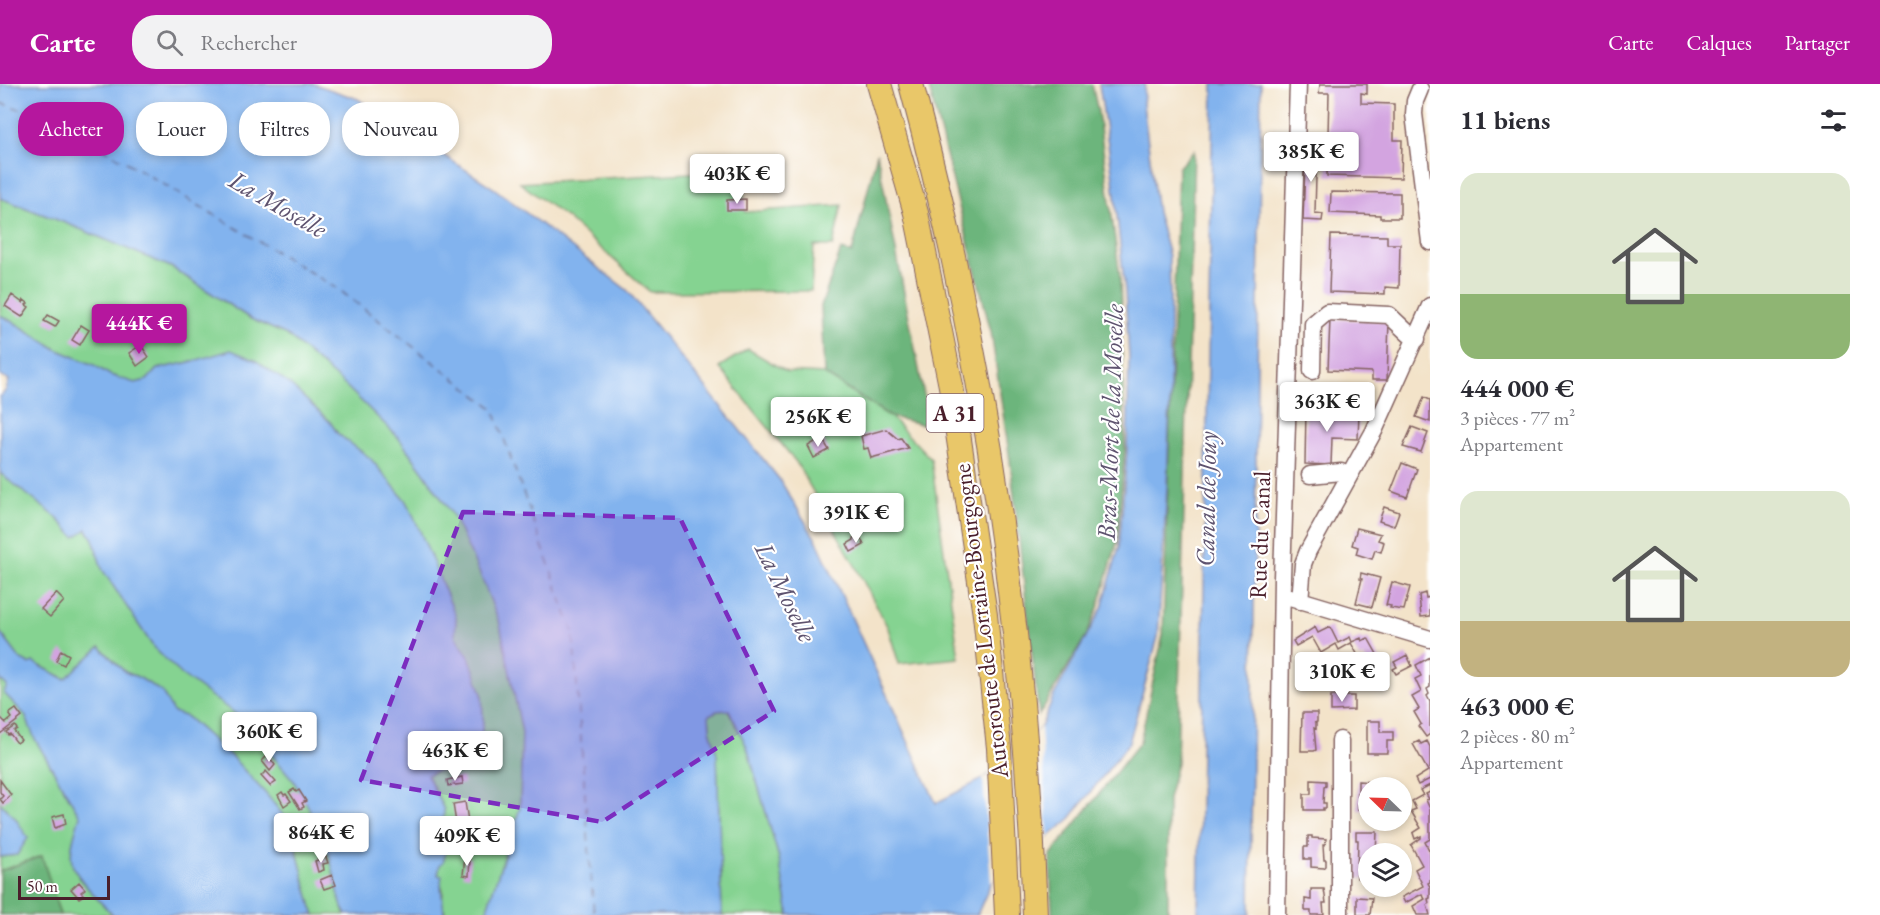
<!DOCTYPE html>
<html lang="fr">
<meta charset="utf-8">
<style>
:root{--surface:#fff;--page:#f2f2f3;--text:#2b2b33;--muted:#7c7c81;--accent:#b5179e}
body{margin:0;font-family:"EB Garamond",serif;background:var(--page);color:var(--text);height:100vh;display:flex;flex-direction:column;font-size:22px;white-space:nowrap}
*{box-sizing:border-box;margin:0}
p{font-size:20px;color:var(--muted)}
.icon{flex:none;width:33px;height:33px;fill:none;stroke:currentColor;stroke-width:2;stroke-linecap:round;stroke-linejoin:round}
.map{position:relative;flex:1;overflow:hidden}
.side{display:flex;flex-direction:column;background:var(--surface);width:450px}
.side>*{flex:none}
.banner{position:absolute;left:18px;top:18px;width:570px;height:54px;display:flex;gap:12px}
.needle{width:39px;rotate:293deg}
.controls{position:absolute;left:1358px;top:693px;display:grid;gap:12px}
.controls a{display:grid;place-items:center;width:54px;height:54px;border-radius:50%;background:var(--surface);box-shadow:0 3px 9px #0003;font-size:30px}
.scale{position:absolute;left:18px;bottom:15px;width:92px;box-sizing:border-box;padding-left:6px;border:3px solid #4a1f2b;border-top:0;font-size:16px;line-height:21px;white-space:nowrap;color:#4a1f2b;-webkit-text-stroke:4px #fff;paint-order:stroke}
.price{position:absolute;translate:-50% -51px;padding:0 14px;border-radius:6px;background:#fff;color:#222;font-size:20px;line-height:39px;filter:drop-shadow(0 2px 3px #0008)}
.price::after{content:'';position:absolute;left:50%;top:36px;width:18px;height:14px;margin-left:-9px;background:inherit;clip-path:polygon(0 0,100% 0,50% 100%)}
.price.current{background:var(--accent);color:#fff}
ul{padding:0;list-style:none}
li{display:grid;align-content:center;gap:12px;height:318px;padding:0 30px}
li span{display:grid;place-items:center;height:186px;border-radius:18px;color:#555}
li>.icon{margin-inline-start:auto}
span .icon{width:108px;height:108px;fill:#fffc;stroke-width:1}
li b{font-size:26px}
h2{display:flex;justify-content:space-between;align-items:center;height:72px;padding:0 30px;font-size:26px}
.tag{padding:0 21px;border-radius:24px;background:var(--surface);box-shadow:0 3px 9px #0003;font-size:21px;line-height:54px}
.tag.current{background:var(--accent);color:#fff}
header{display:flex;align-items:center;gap:36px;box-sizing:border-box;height:84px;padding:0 30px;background:var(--accent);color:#fff}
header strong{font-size:28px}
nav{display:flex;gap:33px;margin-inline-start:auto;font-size:21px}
.search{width:420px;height:54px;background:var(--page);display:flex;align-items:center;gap:15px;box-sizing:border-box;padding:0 21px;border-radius:24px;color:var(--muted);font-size:22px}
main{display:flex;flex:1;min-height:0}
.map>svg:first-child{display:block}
</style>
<header>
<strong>Carte</strong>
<div class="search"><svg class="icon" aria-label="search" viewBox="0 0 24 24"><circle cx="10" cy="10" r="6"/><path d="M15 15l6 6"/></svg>Rechercher</div>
<nav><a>Carte</a><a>Calques</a><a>Partager</a></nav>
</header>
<main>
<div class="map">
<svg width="1430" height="831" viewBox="0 0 1430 831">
<rect width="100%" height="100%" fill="#fff"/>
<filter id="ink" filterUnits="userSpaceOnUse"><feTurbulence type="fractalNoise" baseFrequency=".0167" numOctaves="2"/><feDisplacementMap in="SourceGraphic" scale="12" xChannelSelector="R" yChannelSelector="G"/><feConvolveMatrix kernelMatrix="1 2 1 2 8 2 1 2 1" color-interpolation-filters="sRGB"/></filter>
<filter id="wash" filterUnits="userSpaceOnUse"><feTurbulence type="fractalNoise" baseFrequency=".008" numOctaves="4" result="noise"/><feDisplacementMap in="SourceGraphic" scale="24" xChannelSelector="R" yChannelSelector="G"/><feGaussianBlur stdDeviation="1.35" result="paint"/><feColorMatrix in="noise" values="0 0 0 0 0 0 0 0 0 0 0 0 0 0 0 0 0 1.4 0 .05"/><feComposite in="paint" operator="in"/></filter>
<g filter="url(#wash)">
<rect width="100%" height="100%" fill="#f3e3c9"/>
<path fill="#85d391" stroke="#68795e" stroke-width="1.5" d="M742 86 745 128 842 121 833 162H814L811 207 650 208 568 135 520 99Z
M0 114 68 140 171 183 251 235 287 251 347 303 398 353 425 390 454 433 480 490 500 540 522 648 520 724 489 818 486 831H444L445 826 442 822 443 806 438 791 440 779 447 764 443 740 444 726 434 704 427 691 436 687 461 682 479 668 483 637 482 610 469 573 455 552 456 533 414 433 405 416 370 374 338 350 330 338 289 300 190 278 157 285 147 296 135 299 110 291 94 281 58 266 15 239 0 231Z
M748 265 787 288 824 290 891 333 931 375 959 574 899 580 888 544 851 474 796 378 719 283Z
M0 389 56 433 75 453 86 445 93 455 102 485 154 564 181 590 241 634 293 696 308 722 322 753 330 774 341 820 346 831H315L312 824 294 757 284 732 266 710 232 673 187 633 173 629 162 608 140 594 125 588 100 563 66 595 33 578 29 580 21 576 0 548Z
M1 596 7 602 4 609 25 631 35 655 80 732C76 747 69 764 72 779 74 792 103 821 113 831H60L41 772 0 787V773L17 771 16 735 0 719V598Z
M728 626 747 663 779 774 789 831H722L717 671 710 645 709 631 717 627Z"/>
<path fill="#6cb57b" stroke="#5b6a53" stroke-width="1.5" d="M928 0H1092L1098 28 1120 193 1125 365 1117 459 1098 524 1086 552 1039 631 1010 377 991 248Z
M1194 66 1177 679 1168 715V831H1052L1050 772 1140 658 1163 551 1178 84Z
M877 69 930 342 891 333 824 290 821 222 841 166 852 169Z
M42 772 60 831H0V787Z"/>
<path fill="#82b3ee" stroke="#66698c" stroke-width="1.5" d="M0 0H314L358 15 495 105 627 206 780 396 817 457 936 719 983 695 1041 643 1053 613 1102 524 1119 463 1127 366 1129 273 1125 208 1113 94 1099 0H1145L1143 20 1157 128 1169 172 1170 205V314L1167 404 1158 553 1129 659 1068 737 991 799 977 831H789L779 774 747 663 729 626 717 627 709 631 710 645 717 670 722 831H486L489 818 520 724 522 648 500 540 480 490 454 433 425 390 398 353 347 303 287 251 251 235 171 183 68 140 0 114Z
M1213 0H1261L1250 831H1198Z
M0 231 15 239 58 266 94 281 110 291 135 299 147 296 157 285 190 278 231 266 255 276 289 300 330 338 338 350 370 374 405 416 414 433 456 533 455 552 469 573 482 610 483 637 479 668 461 682 437 687 427 691 444 726 443 740 447 764 443 779 440 780 438 791 442 792C439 801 444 821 444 831H347L341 820 330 774 322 753 308 722 293 696 241 634 181 590 154 564 102 485 93 455 87 445 75 453 56 433 0 389V313L6 306 9 296 0 292Z
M0 548 21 576 29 580 33 578 65 595 100 563 125 588 140 594 162 608 173 628 187 633 232 673 266 710 284 732 294 757 312 824 315 831H113C103 821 74 791 72 779 69 764 76 746 80 732L35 655 25 631 4 609 7 602 2 597 0 598Z
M0 719 16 735 28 754 17 771 0 773Z"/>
<path fill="#f3e3c9" d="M1041 643 1048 753 991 799 983 695Z"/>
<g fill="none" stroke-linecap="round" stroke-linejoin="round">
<path stroke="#5e536f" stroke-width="1.5" stroke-dasharray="8 6" stroke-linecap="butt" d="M0 19 56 36 338 205 493 324 573 548 594 831"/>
</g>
<g id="blocks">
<path fill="#d3a4e0" d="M1320 0H1367V10L1361 9V19L1394 20V56H1402L1401 94 1327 92 1329 9H1319Z
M1306 56 1317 57 1315 129 1323 130 1322 137 1303 136Z
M1331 108 1400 109V134H1380V131L1330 129Z
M746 115V126H727V116Z
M1331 151 1387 152V160H1400L1399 204 1385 203V210L1329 208Z
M12 211 23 219 24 216 28 219 26 221 29 223 22 233 5 222Z
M48 231 59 237 55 243 44 237Z
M1330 235 1389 237 1387 296H1372V288L1328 286Z
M81 241 89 246 80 261 72 256Z
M141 261 149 273 137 282 129 269Z
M1424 313 1430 316V338L1416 333Z
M1306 324 1333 325V329H1359L1358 355 1332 354 1331 381 1305 380Z
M1412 343 1428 349 1421 368 1403 363Z
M886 345 898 355 901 354 908 364 871 374 868 364 864 365 861 352Z
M822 354 829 366 814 374 808 362Z
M1402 379 1417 385 1407 413 1391 407Z
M1384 423 1399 428 1394 442 1379 437Z
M1357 444 1381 450 1378 456 1384 458 1381 468 1375 466 1372 475 1356 470 1358 463 1352 461Z
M859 451 864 461 851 468 847 460 854 456 853 454Z
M1361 489 1380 494 1372 523 1356 519 1362 495H1360Z
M1392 498 1410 503 1404 526 1390 524 1391 522 1386 521Z
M56 509 64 517 50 533 41 525Z
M1425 509 1426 514 1430 513V532L1421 533 1419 511Z
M1315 543 1318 549 1330 543 1338 559 1350 553 1352 558 1361 554 1362 557 1368 554 1382 579 1377 582 1378 586 1373 589 1364 573 1360 575 1351 559 1339 566 1336 560 1321 569 1312 553 1296 562 1293 557Z
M61 566 69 571 64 581 56 577Z
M1407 571 1412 582 1396 590 1393 585 1397 583 1394 578Z
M1430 573V603L1427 605 1429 610 1427 612 1430 618V650L1426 653 1418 642 1421 640 1414 628 1419 625 1412 613 1421 608 1415 595 1421 592 1416 581Z
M1331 612H1354V626L1331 627Z
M16 625 22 633 0 650V633L6 639 12 634 9 630Z
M1302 629H1317V638L1314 639H1316V645L1314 644 1316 666 1314 667H1301Z
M1367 637H1380V648H1393V657H1387V669H1367Z
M15 642 17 645 14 647 21 656 17 659 10 650 8 651 6 648Z
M231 647 242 660 238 664 227 650Z
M1419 657 1421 660 1427 657 1430 663V695L1418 701 1415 695 1428 687 1413 660Z
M268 671 275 681 270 687 262 677Z
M266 687 276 698 270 702 261 692Z
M462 693 463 700 448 702 447 696Z
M0 696 11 711 3 719 0 715 3 712 0 708Z
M1311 696 1326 697V702L1324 703 1323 719H1326V724H1323V726H1304V710H1311Z
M1358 697 1372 698V704H1368V726H1358Z
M1430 701V708L1426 710 1429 715 1426 716 1430 725V755L1425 758 1430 768V798L1428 799 1430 803V814L1428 815 1429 819 1427 821 1430 831H1417L1413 822 1425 815 1422 810 1405 819 1402 813 1423 802 1415 785 1422 781 1411 761 1421 754V752L1415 755 1413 749 1421 744 1411 727 1416 725 1412 717 1423 711 1420 706Z
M294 705 296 708 299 706 306 717 302 719 304 723 300 725 289 708Z
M282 708 284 711 286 710 291 717 284 722 278 711Z
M465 718 468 737 456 739 453 720Z
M64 730 66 740 55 744 52 733Z
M1356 748H1377L1376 770H1368V795L1357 794 1358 756H1356Z
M1308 752H1312V754L1326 755 1325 761H1323L1324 776H1326V782L1324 784 1311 783V775H1304V763H1308Z
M326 773 328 779 323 780 324 786 318 788 315 777Z
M465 773 470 774 469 792 463 791Z
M332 791 336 801 324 805 320 796Z
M79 798 85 805 81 808 84 811 79 814 71 805Z
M1311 805H1324L1326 819H1323L1324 831H1311V827H1305V815L1311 816Z
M1357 813 1372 814 1370 831H1357Z"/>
</g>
</g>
<g filter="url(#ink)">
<use href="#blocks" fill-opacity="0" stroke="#856462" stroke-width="1.5"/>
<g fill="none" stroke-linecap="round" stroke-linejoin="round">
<g stroke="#856462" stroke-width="19">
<path id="minor" d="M1420 5 1415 17 1414 30 1430 158
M1312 287 1313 240 1327 228 1389 231 1409 250 1417 255
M1310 391 1341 388 1349 392
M1290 513 1430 555
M1300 517 1303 480 1308 467 1374 347 1430 222
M1277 831 1282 494 1298 0
M1340 831V656"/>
</g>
<g stroke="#856462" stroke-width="26">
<path id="highway" d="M879 0 916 129 951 302 985 531 999 664 1007 831
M911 0C984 271 1026 550 1035 831"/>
</g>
<use href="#minor" stroke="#fff" stroke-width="16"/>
<use href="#highway" stroke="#e9c769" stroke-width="24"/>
</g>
</g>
<path fill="#7b2cbf" fill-opacity="0.2" stroke="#7b2cbf" stroke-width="4.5" stroke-dasharray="12 8" stroke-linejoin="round" d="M463 428 680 434 774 627 602 738 361 696Z"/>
<g text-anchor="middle" stroke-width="4.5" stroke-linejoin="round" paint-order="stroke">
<rect fill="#fff" stroke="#80626b" stroke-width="1.5" x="926.5" y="310" width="57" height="38" rx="4.5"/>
<g font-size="22" font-weight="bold" fill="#4a1f2b">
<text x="955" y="337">A 31</text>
</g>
<g font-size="24" fill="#4a1f2b" stroke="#fff">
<text transform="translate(1260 451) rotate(-88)" y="8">Rue du Canal</text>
<text transform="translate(981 537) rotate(-97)" y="8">Autoroute de Lorraine-Bourgogne</text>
</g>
<g font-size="26" font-style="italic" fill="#5e536f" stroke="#fff">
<text transform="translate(278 120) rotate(30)" y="9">La Moselle</text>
<text transform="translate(1110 338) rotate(-88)" y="9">Bras-Mort de la Moselle</text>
<text transform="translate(1206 415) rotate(-89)" y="9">Canal de Jouy</text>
<text transform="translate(786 508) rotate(64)" y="9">La Moselle</text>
</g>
</g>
</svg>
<div class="controls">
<a><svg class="needle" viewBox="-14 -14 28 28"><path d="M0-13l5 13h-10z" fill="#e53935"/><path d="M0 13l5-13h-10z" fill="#7c7c81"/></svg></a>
<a><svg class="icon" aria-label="layers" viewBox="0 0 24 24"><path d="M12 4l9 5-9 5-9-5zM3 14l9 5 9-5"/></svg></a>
</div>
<div class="scale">50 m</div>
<b class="price" style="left:1311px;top:99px">385K €</b>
<b class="price" style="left:737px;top:121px">403K €</b>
<b class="price current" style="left:139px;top:271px">444K €</b>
<b class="price" style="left:1327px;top:349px">363K €</b>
<b class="price" style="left:818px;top:364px">256K €</b>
<b class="price" style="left:856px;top:460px">391K €</b>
<b class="price" style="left:1342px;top:619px">310K €</b>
<b class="price" style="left:269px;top:679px">360K €</b>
<b class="price" style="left:455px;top:698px">463K €</b>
<b class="price" style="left:321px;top:780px">864K €</b>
<b class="price" style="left:467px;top:783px">409K €</b>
<div class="banner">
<a class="tag current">Acheter</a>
<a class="tag">Louer</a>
<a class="tag">Filtres</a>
<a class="tag">Nouveau</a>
</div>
</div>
<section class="side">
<h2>11 biens<svg class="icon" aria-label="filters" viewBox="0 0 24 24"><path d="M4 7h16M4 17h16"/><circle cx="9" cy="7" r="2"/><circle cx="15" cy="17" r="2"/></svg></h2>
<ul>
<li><span style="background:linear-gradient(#dfe7d0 65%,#8fb573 0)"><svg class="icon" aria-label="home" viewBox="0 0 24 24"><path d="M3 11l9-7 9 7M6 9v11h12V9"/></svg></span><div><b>444 000 €</b><p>3 pièces · 77 m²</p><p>Appartement</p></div></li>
<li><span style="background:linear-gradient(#dfe7d0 70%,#c2b280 0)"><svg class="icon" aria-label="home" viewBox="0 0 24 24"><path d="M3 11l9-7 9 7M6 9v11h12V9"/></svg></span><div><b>463 000 €</b><p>2 pièces · 80 m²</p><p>Appartement</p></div></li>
</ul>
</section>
</main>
